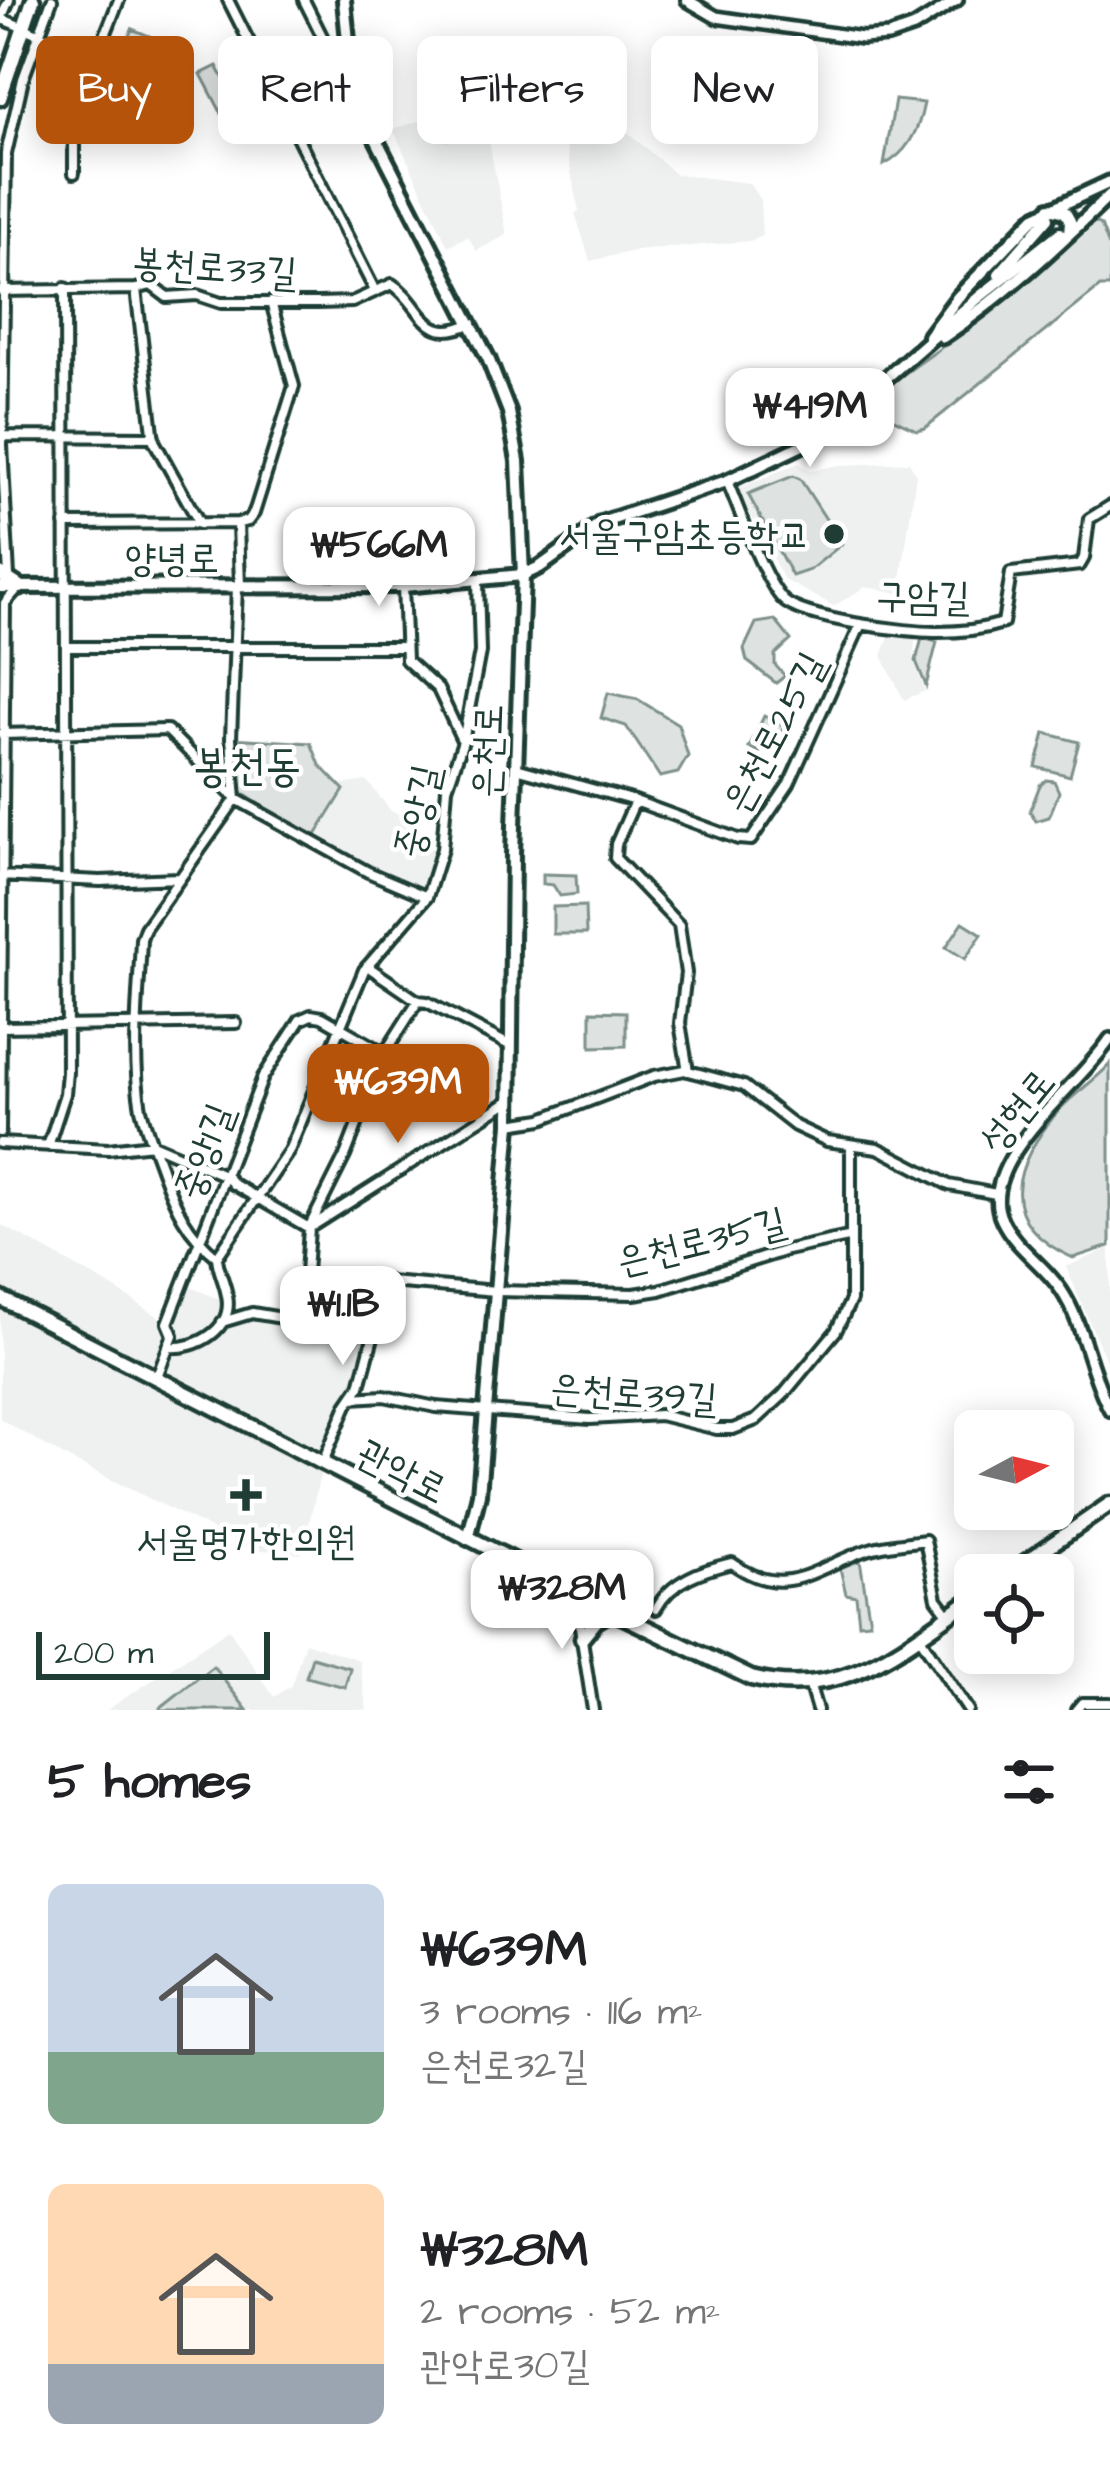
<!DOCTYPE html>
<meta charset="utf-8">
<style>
:root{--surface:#fff;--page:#f2f2f2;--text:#202124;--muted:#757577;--accent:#b45309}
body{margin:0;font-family:"Architects Daughter","Poor Story",sans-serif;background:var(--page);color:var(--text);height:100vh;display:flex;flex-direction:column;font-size:45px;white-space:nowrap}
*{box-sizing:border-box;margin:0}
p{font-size:39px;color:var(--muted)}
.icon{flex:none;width:66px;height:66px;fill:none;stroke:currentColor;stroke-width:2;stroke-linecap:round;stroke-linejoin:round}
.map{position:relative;height:1710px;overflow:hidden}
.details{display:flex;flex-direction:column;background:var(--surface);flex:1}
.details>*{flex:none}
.guide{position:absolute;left:36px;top:36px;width:1038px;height:108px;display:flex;gap:24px}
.needle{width:78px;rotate:83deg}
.controls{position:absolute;left:954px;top:1410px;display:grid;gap:24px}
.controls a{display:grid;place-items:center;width:120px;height:120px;border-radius:18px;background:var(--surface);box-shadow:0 6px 30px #0003;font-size:60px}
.scale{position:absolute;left:36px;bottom:30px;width:234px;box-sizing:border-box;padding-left:12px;border:6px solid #1f3d34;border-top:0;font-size:33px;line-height:42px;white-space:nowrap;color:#1f3d34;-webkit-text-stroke:9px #fff;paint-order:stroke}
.price{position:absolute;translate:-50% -102px;padding:0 27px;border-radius:24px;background:#fff;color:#222;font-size:39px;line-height:78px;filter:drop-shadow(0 3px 6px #0008)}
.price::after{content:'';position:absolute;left:50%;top:72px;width:36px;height:27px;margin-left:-18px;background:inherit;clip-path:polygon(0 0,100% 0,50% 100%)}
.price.active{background:var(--accent);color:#fff}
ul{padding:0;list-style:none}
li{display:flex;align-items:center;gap:36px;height:300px;padding:0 48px}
li span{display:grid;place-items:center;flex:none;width:336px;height:240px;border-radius:18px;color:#555}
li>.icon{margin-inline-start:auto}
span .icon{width:144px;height:144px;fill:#fffc;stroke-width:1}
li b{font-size:51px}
h2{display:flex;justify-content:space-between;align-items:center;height:144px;padding:0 48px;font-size:51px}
.tag{padding:0 42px;border-radius:18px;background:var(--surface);box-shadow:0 6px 30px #0003;font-size:42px;line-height:108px}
.tag.active{background:var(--accent);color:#fff}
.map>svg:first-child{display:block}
</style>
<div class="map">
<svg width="1110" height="1710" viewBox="0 0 1110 1710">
<rect width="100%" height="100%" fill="#fff"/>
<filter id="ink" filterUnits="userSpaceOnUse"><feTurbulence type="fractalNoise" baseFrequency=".00833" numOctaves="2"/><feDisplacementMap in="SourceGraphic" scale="24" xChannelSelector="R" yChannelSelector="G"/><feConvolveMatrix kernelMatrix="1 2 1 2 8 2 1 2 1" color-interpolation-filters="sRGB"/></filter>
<g filter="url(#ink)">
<path fill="#eef1f0" d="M474 64 507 235 476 251 468 236 448 246 393 129 430 118 419 66Z
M572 100 595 103 675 174 749 183 760 200 762 236 750 241 634 251 590 261 575 213 579 211 559 112 569 110Z
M909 462 916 474 899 593 865 587 834 606 784 580 737 489 798 463 811 471 839 465Z
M890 634 915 638 914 661 925 691 904 700 882 656Z
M311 743 320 765 339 785 367 781 391 811 418 823 413 847 442 849 427 897 368 872 239 791Z
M0 1224 104 1282 167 1322 181 1283 228 1303 223 1321 252 1313 318 1324 380 1322 360 1386 323 1462 302 1554 252 1549 69 1459 0 1419Z
M1110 1248V1370L1066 1267Z
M229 1629 274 1697 291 1686 305 1642 359 1660 367 1710H107Z"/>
<path fill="#dee3e2" stroke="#7e908b" stroke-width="3" d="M132 29 174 46 168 60 120 57Z
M217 66 241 111 225 120 201 74Z
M471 70 483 131 448 139 435 77Z
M895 100 924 103C919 130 908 153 884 165Z
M1092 221 1101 225 1110 249V287H1100L925 428 917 430 869 407V399L980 320Z
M793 476 800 479 842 544 810 570 792 576 748 494Z
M775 620 791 640 775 655V665L785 676 776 683 747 661 744 649 756 623Z
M922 638 937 642 926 686 916 661Z
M608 693 637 699 678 724 688 756 678 773 660 777 626 726 601 718Z
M764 716 784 726 777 743 768 740 760 752 749 748Z
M1045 733 1079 742 1070 776 1036 767Z
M231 738 311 743 320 765 344 790 313 840 239 791Z
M1046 780 1054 781 1059 792 1049 817 1036 821 1030 811 1040 785Z
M543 874 576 875 577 894 560 896 553 885 543 884Z
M585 906 586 934H553V907Z
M963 922 982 934 965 959 946 947Z
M591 1011 626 1012V1046L591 1047Z
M1110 1064V1246L1073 1258C992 1221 1013 1163 1061 1108 1076 1092 1096 1080 1110 1064Z
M860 1560 870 1622 859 1623 856 1596 846 1594 840 1568Z
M312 1657 350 1668 345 1687 306 1677Z
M213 1666 247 1710H161L160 1708Z"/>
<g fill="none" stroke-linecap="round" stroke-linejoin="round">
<g stroke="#1f3d34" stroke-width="16">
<path id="minor" d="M228 0 375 291
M304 0 326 44 341 59 351 57
M0 18 96 58 119 0
M0 21 9 0
M74 173V129L96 58
M136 289 154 441 200 524
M1 291 136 289 151 285 167 297 197 295 221 303H318L352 302 392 284C424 304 422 347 472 323
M1 436 154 437
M727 481C740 511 763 579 783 600 801 619 910 633 938 632 958 632 984 629 1003 623L1011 573 1080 565 1084 558 1089 519 1110 506
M65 524 238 523
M9 576 2 445 6 154 23 79 52 0
M403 586 406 660 438 689 461 738
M240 587 238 523 248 521 254 513 294 386 271 302
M66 647H404
M1 734 167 730 236 799 368 872 427 897
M516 768 635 801 738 839 751 840 789 784 861 624
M635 801 616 844 615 858 679 925 686 973 680 1023 688 1071
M0 876 100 881 179 878
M367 966 418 1001 427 1002 511 1046
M1 1027 236 1023
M510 1124 542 1119 654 1076 685 1070 744 1086 795 1126 827 1141 878 1148 949 1185 996 1194
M0 1132 5 603 19 587
M0 1143 108 1149 152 1144 226 1176 233 1184 309 1228 509 1101
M48 1146 65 1094 67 1072 65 288
M217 1257C187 1233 175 1207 162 1171 155 1151 146 1130 141 1109 131 1054 139 994 141 939L145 928 236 799 231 738 237 587
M334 1288 354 1279 496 1291 634 1294 660 1290 787 1250 848 1237
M222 1322 252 1313 318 1324 380 1322
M318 1324 306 1273 309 1228 345 1156 385 1053 418 1001
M168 1347C196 1350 234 1329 227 1296 225 1282 218 1271 217 1257L289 1151 364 970 427 897 442 849 447 788 463 741 480 652 478 582
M156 1379 173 1335 168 1323 263 1077 300 1020 311 1015 322 1017 385 1053
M352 1398 384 1396 436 1407 590 1419 660 1415 717 1429H733L756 1420 783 1395 836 1331 851 1300V1145
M323 1462 347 1405 360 1386 388 1281
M583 1597 580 1627 593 1710
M656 1609C671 1580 703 1570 732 1563 785 1602 815 1567 867 1550 885 1544 906 1543 925 1540L937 1599 949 1615
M919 1636 968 1710
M809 1683 817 1710
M1076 1710 1082 1703H1110"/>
</g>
<g stroke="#1f3d34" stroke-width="18">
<path id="tertiary" d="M687 0 716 17 862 38 888 36 914 27 957 0
M1110 1039C1081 1084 974 1163 1002 1220 1016 1249 1044 1264 1061 1290 1085 1326 1089 1372 1110 1410"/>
</g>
<g stroke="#1f3d34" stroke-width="20">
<path id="secondary" d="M344 0 348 41 373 133 488 358 509 412 518 461 523 575 513 854 510 1124 479 1494 468 1539
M1050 208 1065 212 1070 221 1069 234
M999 274 1048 218
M929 336 958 297 1035 217 1110 182
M943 337C1004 296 1057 246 1110 195
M0 587 403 586 523 575 540 567 601 523 727 481 817 438 978 298 1060 233"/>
</g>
<g stroke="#1f3d34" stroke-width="21">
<path id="primary" d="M0 98 33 0
M0 574 20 587
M0 1298 616 1613 751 1678C845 1702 903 1646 975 1597
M1007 1575 1110 1504
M582 1638 596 1621 612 1611"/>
</g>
<use href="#minor" stroke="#fff" stroke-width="8"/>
<use href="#tertiary" stroke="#fff" stroke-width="9"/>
<use href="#secondary" stroke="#fff" stroke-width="10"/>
<use href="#primary" stroke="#fff" stroke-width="12"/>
</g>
</g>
<g fill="#1f3d34" stroke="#fff" stroke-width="4.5">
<circle cx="834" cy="534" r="12"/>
<path d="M240 1477h12v12h12v12h-12v12h-12v-12h-12v-12h12z"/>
</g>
<g text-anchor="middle" stroke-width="9" stroke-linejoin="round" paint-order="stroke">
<g font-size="39" fill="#1f3d34" stroke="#fff">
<text transform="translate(215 266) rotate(4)" y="14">봉천로33길</text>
<text x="172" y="571">양녕로</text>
<text transform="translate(923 595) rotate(1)" y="14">구암길</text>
<text transform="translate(773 732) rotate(-62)" y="14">은천로25길</text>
<text transform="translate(486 751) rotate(-88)" y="14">은천로</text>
<text transform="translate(416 811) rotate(-78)" y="14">중앙길</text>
<text transform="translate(1016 1110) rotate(-51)" y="14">성현로</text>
<text transform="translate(203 1151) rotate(-69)" y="14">중앙1길</text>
<text transform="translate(701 1240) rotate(-14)" y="14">은천로35길</text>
<text transform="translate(634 1392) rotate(4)" y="14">은천로39길</text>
<text transform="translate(403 1470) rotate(27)" y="14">관악로</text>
</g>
<g font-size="39" fill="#1f3d34" stroke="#fff" text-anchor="end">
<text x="810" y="548">서울구암초등학교</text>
<text x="246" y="1554" text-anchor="middle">서울명가한의원</text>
</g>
<g font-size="45" fill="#1f3d34" stroke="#fff">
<text x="247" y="780">봉천동</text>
</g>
</g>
</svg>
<div class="controls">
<a><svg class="needle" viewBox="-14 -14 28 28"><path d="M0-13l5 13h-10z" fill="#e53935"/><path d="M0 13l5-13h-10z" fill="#757577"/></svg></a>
<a><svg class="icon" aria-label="locate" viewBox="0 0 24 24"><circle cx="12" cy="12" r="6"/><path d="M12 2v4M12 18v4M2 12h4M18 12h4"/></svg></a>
</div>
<div class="scale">200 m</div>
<b class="price" style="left:810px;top:470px">₩419M</b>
<b class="price" style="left:379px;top:609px">₩566M</b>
<b class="price active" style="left:398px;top:1146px">₩639M</b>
<b class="price" style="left:343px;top:1368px">₩1.1B</b>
<b class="price" style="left:562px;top:1652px">₩328M</b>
<div class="guide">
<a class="tag active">Buy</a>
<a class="tag">Rent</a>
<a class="tag">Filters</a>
<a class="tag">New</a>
</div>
</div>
<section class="details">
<h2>5 homes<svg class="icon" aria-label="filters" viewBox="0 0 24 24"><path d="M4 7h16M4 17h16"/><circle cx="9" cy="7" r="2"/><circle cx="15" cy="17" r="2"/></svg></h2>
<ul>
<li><span style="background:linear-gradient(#c9d6e8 70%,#7fa58c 0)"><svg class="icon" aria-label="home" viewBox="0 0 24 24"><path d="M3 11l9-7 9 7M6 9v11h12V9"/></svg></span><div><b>₩639M</b><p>3 rooms · 116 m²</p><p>은천로32길</p></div></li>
<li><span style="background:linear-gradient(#ffd9b3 75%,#9aa5b1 0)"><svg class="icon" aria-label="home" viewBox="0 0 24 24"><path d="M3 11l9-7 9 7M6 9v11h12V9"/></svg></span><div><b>₩328M</b><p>2 rooms · 52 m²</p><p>관악로30길</p></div></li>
</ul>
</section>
